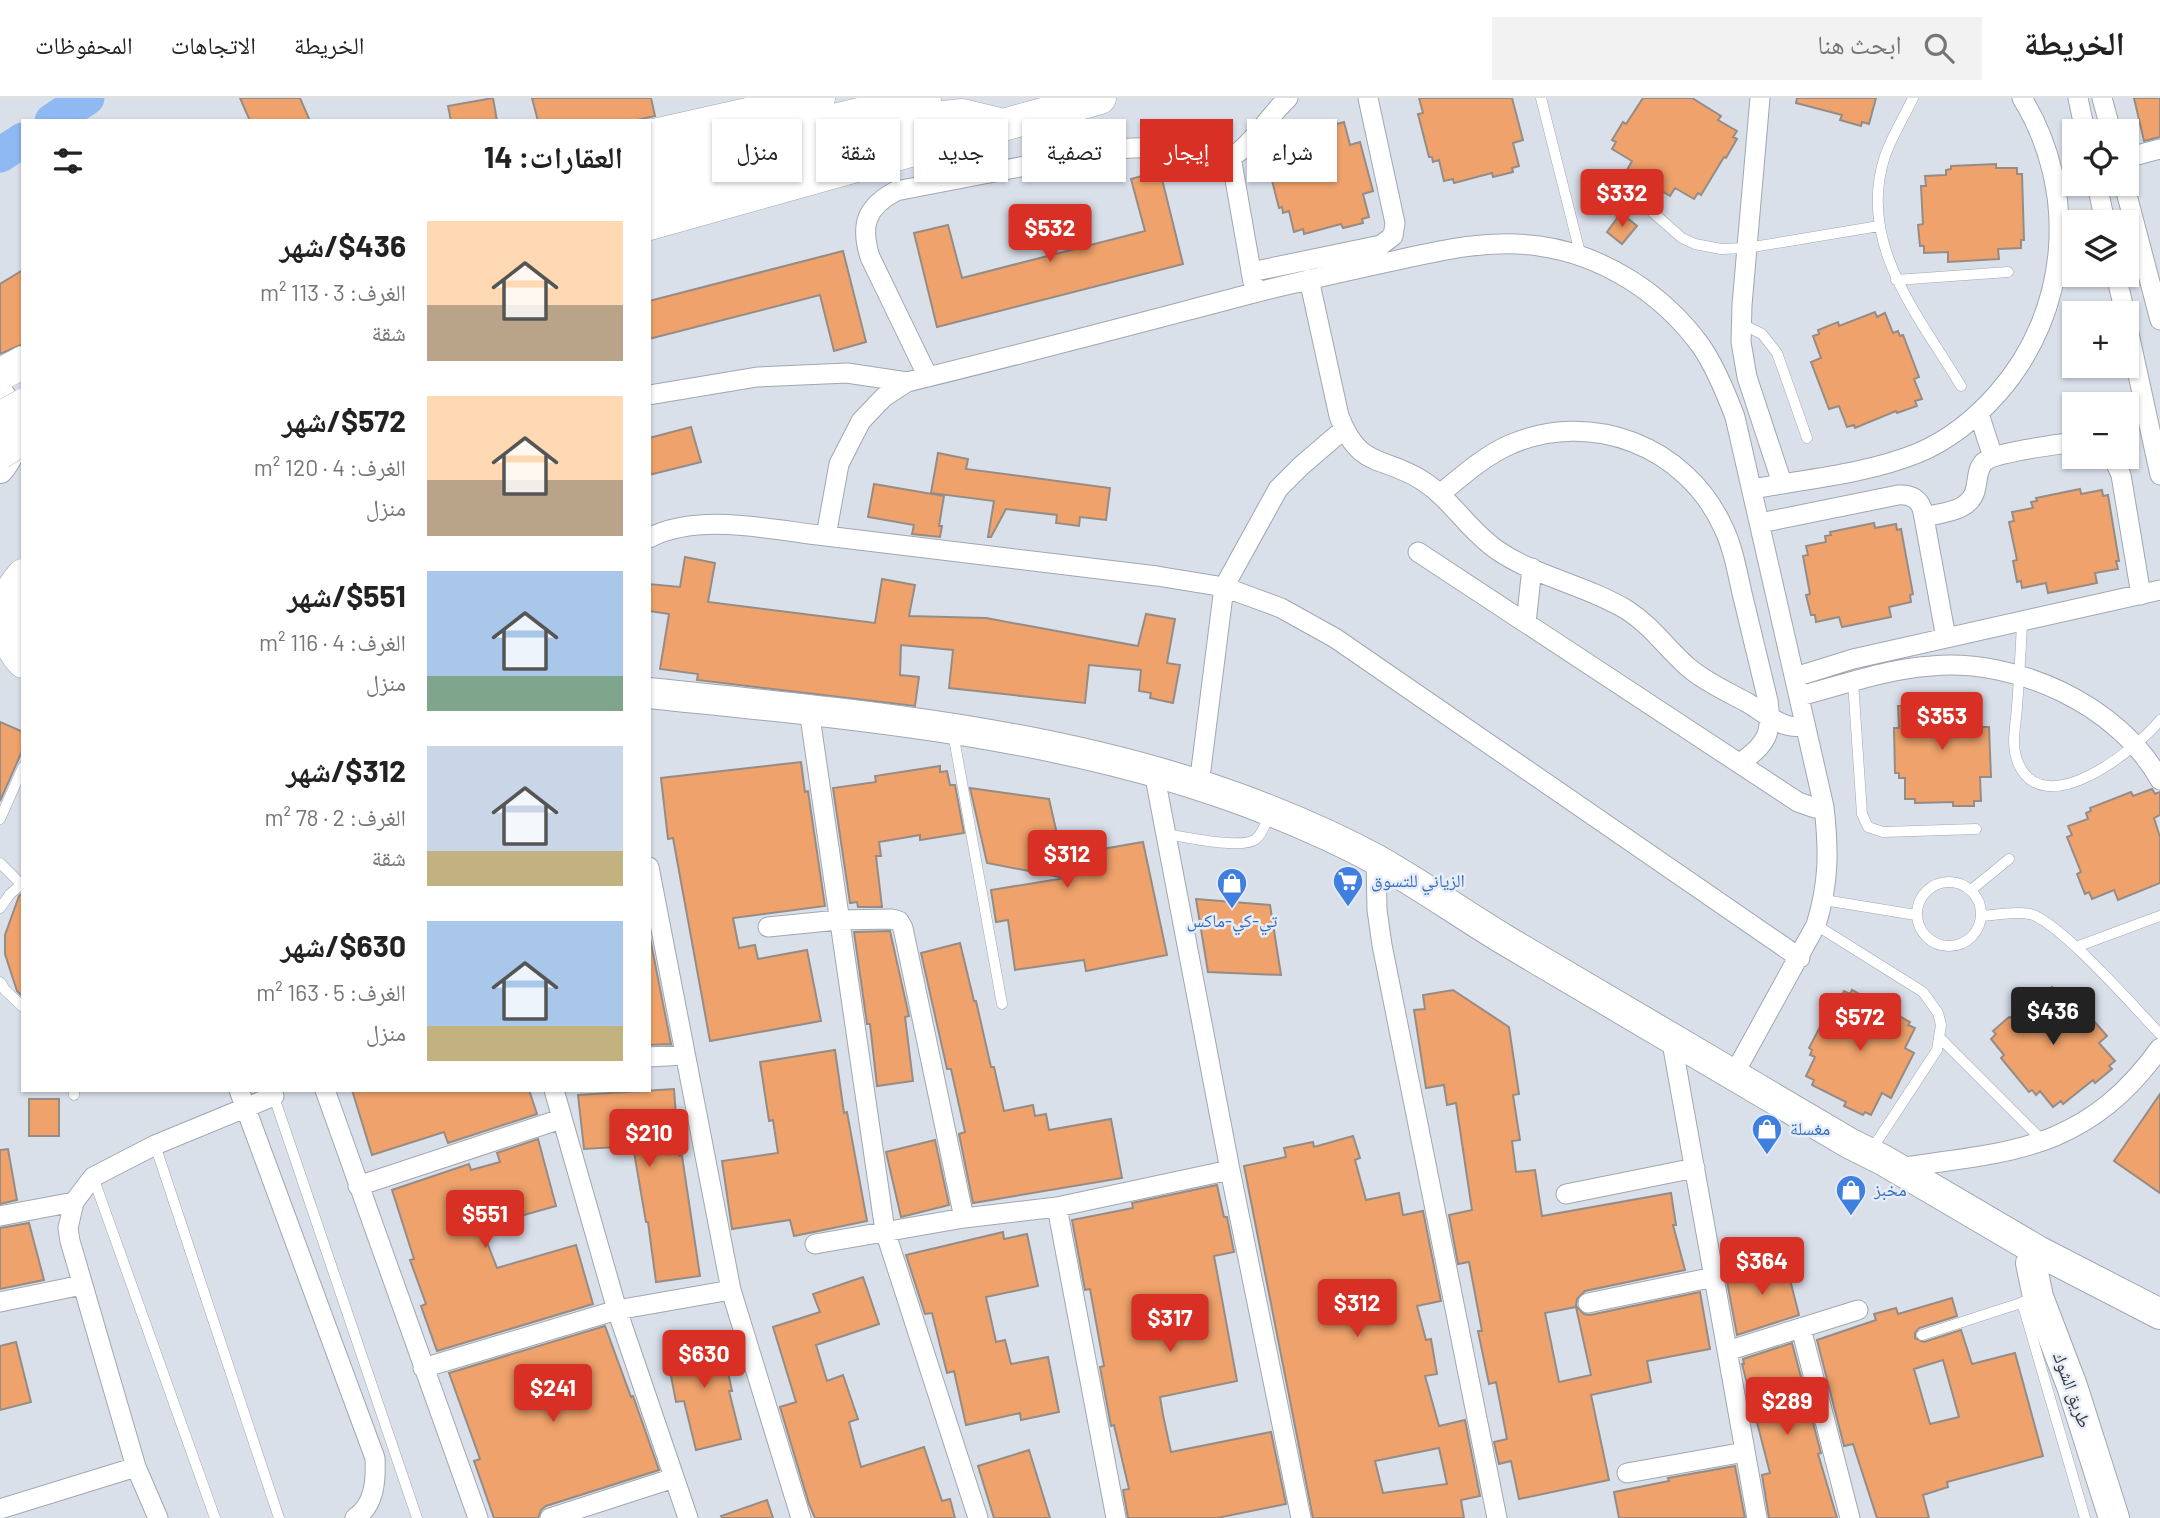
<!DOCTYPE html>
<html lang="ar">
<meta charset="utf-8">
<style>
:root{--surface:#fff;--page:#f2f2f2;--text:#222;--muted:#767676;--line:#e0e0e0;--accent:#d93025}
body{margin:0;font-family:Barlow,"Noto Naskh Arabic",sans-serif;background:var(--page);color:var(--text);direction:rtl;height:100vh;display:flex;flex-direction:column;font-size:26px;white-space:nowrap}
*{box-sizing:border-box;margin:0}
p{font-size:23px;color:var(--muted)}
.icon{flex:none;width:38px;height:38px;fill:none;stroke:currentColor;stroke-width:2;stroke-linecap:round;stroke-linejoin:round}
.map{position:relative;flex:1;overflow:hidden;direction:ltr}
.side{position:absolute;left:21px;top:21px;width:630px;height:973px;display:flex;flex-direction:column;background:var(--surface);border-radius:0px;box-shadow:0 2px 5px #0004;direction:rtl}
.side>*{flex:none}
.top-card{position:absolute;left:672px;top:21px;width:665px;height:63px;direction:rtl;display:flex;gap:14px}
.fabs{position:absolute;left:2062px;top:21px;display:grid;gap:14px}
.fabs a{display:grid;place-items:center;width:77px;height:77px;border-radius:0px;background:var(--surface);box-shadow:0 2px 5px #0004;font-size:35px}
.price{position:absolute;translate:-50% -60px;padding:0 16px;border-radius:7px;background:var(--accent);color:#fff;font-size:23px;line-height:46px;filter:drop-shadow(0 2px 4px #0008)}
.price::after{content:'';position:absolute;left:50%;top:42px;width:21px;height:16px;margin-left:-10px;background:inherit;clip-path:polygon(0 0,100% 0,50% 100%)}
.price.selected{background:#222;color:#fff}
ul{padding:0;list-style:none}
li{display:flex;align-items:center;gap:21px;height:175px;padding:0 28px}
li span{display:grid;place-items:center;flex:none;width:196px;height:140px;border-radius:0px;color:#555}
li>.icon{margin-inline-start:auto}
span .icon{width:84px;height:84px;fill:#fffc;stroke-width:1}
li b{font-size:30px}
h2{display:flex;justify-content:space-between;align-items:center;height:84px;padding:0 28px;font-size:30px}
.tag{padding:0 24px;border-radius:0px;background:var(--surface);box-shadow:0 2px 5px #0004;font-size:24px;line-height:63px}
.tag.selected{background:var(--accent);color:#fff}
header{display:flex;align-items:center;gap:42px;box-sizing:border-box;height:98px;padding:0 35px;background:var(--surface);border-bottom:2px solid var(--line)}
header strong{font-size:33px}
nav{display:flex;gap:38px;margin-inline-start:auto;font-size:24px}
.search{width:490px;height:63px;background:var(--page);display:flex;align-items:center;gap:18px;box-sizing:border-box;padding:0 24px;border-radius:0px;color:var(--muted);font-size:26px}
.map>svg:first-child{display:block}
</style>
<header>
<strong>الخريطة</strong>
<div class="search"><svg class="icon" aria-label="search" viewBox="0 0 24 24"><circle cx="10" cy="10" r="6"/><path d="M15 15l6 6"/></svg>ابحث هنا</div>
<nav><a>الخريطة</a><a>الاتجاهات</a><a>المحفوظات</a></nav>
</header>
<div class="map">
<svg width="2160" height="1420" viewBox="0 0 2160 1420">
<rect width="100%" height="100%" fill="#d9e0ea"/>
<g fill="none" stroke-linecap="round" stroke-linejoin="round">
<path stroke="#8fb9f2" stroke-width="35" d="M52 23 87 0
M0 57 23 42"/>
</g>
<path fill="#efa26b" stroke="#968c86" stroke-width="2" fill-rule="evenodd" d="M240 0H300L310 23H250Z
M493 0 497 23H451L448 8Z
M532 0H651L655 18 633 23H538Z
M1419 0H1512L1523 42 1513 45 1519 68 1512 70 1513 74 1493 79 1492 75 1454 85 1453 81 1444 83 1439 62 1433 64 1432 59H1429L1418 16 1423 15Z
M1643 0H1692L1721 18 1718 22 1737 33 1733 39 1737 41 1726 60 1724 59 1701 97 1698 95 1694 101 1675 90 1670 98 1627 72 1632 63 1612 51 1616 44 1612 42 1623 24 1626 26Z
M1797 0H1876L1869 26 1862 24 1861 28 1840 22 1842 17 1796 5Z
M2134 0H2160V39L2144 43Z
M1336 23 1337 26 1344 24 1350 47 1360 44 1373 93 1363 96 1369 119 1362 121 1363 125 1343 130 1341 126 1304 136 1303 131 1294 134 1289 113 1283 115 1282 109 1279 110 1268 67 1272 66 1267 45 1273 43 1272 39Z
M1996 66V70H2017V76H2022L2024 142H2021V150L1998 151 1999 161 1948 164V154L1924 155V148H1920L1918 127 1923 126 1921 88H1926L1925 78 1946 77V72L1951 71V68Z
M1160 73 1183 166 937 229 914 135 948 127 962 180 1145 133 1131 81Z
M1621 115 1637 128 1622 146 1607 134Z
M843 153 866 244 834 253 820 197 649 241V203Z
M23 172V246L0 256V186Z
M1875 214 1877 219 1885 215 1893 235 1898 233 1900 238 1903 237 1919 279 1914 281 1922 301 1915 303 1917 308 1897 315 1896 313 1855 330 1854 327 1847 329 1839 308 1829 311 1811 264 1821 260 1813 238 1819 236 1818 232 1838 224 1839 228Z
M691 329 701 364 649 377V340Z
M938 355 968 361 966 371 1110 390 1106 422 1080 419 1079 428 1056 425 1057 417 1006 411 991 439H988L994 403 931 395Z
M874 386 944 398 939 428H942L940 439 912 436 914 427 868 419Z
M2080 391 2081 396 2102 392 2103 398 2108 397 2119 463H2116L2118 471 2095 475 2097 485 2048 495 2046 485 2022 490 2021 483 2017 484 2013 463 2017 462 2009 424 2014 423 2012 414 2033 410 2031 404 2037 403 2036 400Z
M1874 425 1875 430 1896 426 1897 432 1901 431 1913 496 1910 497 1911 504 1889 509 1891 519 1842 529 1839 519 1816 524 1815 517H1811L1806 497 1810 496 1803 458 1808 457 1806 448 1826 444 1825 438 1831 437 1830 434Z
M685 459 715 465 708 504 875 525 882 481 915 487 909 518 986 520 1138 548 1146 516 1175 521 1167 565 1180 567 1173 605 1150 600 1151 595 1139 593 1141 572 1089 567 1085 605 949 590 953 552 901 547 900 577 919 579 915 608 697 582 698 576 660 571 669 516 649 513V486L680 489Z
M1905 603H1971V606H1978L1979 629H1989L1991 679H1980L1981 703H1974V708H1953V704L1915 705V701H1905V680H1899V675H1895L1894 630H1899L1898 608H1905Z
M0 624 23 634V651L0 703Z
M801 664 805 694 808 693 825 808 733 820 739 850 755 847 758 861 807 852 821 923 710 943 673 740 668 741 661 680Z
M940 668V674L947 673 950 687H955L964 735 920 742V737L879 744 881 758H876L882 809H858L857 804 850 805 833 690 876 684 875 678Z
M970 690 1049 701 1062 758 1143 744 1167 857 1086 873 1084 862 1015 872 1008 822 996 824 991 792 1065 780 987 765Z
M2152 691 2155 696 2160 694V717L2154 720 2160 739V785L2118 802 2114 792 2092 801 2089 794 2085 796 2077 776 2081 774 2067 739 2072 737 2068 728 2088 721 2086 715 2091 713 2090 710 2131 694 2133 698Z
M23 795V899L17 893 5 856V837L19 798Z
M1196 801 1270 807 1281 877 1208 874Z
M890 833 909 918 905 919 913 983 877 988 870 926H867L854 834Z
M650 840 671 946 649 947Z
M960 845 974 903H976L991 969H994L1004 1013 1033 1007 1035 1018 1046 1016 1049 1032 1111 1021 1122 1080 973 1105 959 1036 965 1034 951 971H947L921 855Z
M2052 889 2067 906 2074 900 2107 938 2099 945 2115 963 2109 968 2112 971 2095 985 2093 982 2063 1006 2061 1003 2053 1009 2040 993 2036 997 2032 992 2029 994 2001 960 2004 957 1991 941 1996 936 1993 933 2009 919 2010 920 2044 891 2046 894Z
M1453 892 1509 929 1519 996 1513 997 1520 1042 1512 1043 1516 1074 1535 1072 1542 1118 1671 1095 1676 1127H1673L1685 1172 1585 1193 1577 1201 1576 1208 1584 1216 1590 1217 1700 1194 1710 1251 1647 1263 1651 1284 1591 1297 1609 1382 1519 1401 1511 1363 1499 1366 1494 1344 1507 1341 1496 1284 1489 1286 1478 1233H1482L1469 1164 1458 1166 1449 1117 1472 1112 1456 1005 1447 1007 1444 987 1426 990 1414 912 1425 911 1423 897ZM1576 1209 1591 1277 1559 1284 1545 1215Z
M1852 892 1910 924 1908 927 1915 930 1905 950 1914 955 1891 1000 1882 995 1871 1017 1865 1014 1863 1017 1844 1008 1846 1004 1812 987 1814 982 1806 978 1815 959 1810 957 1812 952 1809 950 1830 910 1834 913 1844 893 1850 896Z
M835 952 844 1015 847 1014 867 1123 794 1138 790 1122 732 1131 722 1063 778 1055 773 1022 769 1023 760 964Z
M674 991 679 1058H682L700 1178 656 1184 648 1124H646L633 1048 584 1051 578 997Z
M352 992H529L537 1016 448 1045 444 1034 372 1057Z
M2160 996V1095L2114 1063Z
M29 1001H59V1038H29Z
M1353 1038 1360 1060 1355 1062 1366 1102 1399 1095 1403 1117 1423 1113 1441 1203 1417 1208 1426 1242 1431 1241 1437 1276 1425 1278 1439 1328 1465 1322 1480 1398 1461 1402 1464 1420H1313L1244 1068 1286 1059 1284 1050 1313 1044 1314 1049ZM1439 1350 1447 1386 1383 1395 1375 1363Z
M538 1041 556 1108 481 1129 497 1170 576 1147 593 1206 437 1253 421 1208 426 1206 410 1162 414 1161 392 1092 469 1066 471 1072 500 1064 497 1055Z
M935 1042 949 1107 901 1119 886 1054Z
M8 1051 17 1102 0 1106V1052Z
M1217 1087 1224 1119H1227L1234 1154 1214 1158 1237 1283 1160 1299 1163 1317 1171 1354 1271 1334 1286 1406 1217 1420H1128L1123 1392 1129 1391 1114 1327 1111 1328 1100 1269 1104 1268 1090 1191 1085 1192 1072 1122 1133 1110 1132 1105Z
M29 1125 44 1182 0 1191V1130Z
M1003 1134 1004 1141 1027 1136 1038 1188 986 1199 996 1244 1005 1242 1011 1266 1048 1259 1059 1314 1021 1322 1020 1315 966 1327 954 1273 947 1275 932 1215 925 1216 906 1157Z
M1785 1162 1799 1217 1737 1237 1726 1178Z
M863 1179 879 1226 816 1247 827 1283 843 1277 858 1321 849 1324 861 1369 924 1349 942 1403 950 1401 955 1420H815L809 1406 780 1309 796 1304 773 1229 820 1214 813 1196Z
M1952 1200 1957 1218 1919 1230 1915 1235V1240L1924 1244 1961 1232 1972 1266 2015 1255 2043 1358 1947 1384 1948 1389 1923 1397 1929 1420H1877L1853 1346 1844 1348 1817 1242 1876 1222 1874 1216 1896 1210 1898 1216ZM1943 1262 1959 1319 1930 1326 1914 1271Z
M605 1228 631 1299 633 1298 659 1372 546 1408 541 1412 538 1420H494L474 1363 480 1361 449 1275Z
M720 1236 732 1293H729L741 1341 696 1352 684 1303 676 1304 665 1247Z
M16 1244 31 1304 0 1312V1248Z
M1792 1245 1821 1355 1818 1356 1837 1420H1769L1762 1377 1770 1375 1742 1266H1744L1743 1261Z
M1029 1352 1050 1420H994L978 1368Z
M1735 1368 1745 1420H1619L1614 1394 1669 1383 1668 1380Z
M767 1402 773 1420H722L721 1418Z"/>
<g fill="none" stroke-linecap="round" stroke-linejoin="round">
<g stroke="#a0a7b0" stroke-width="11">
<path id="service" d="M1541 0 1581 159
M1913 0C1904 19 1892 38 1885 58 1856 145 1919 218 1961 288
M1634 98 1682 140 1695 146 1721 151 1747 150 1879 128
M1896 182 2008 174
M1742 226 1762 236 1777 255 1807 340
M2022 523C2021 552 2019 580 2017 609 2016 625 2011 646 2017 662 2041 728 2136 652 2160 622
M1853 584 1862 716 1868 729 1883 734 1976 731
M953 635 1002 906
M0 721 23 669
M1166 736C1184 739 1243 752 1256 741 1262 736 1266 724 1270 717
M0 765 21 786
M1917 816a32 32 0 1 1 64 0a32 32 0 1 1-64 0Z
M1971 792 2009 761
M1824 802 1916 817
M0 810 10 796 23 785
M1981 818C1996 817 2015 813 2030 816 2060 824 2135 910 2160 936
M1816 827 1923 894 1938 915 1941 927 1937 952 1870 1054
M2076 849 2160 818
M0 884 5 892 23 909
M1940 940 2044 1044
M74 992V997
M273 996 417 1420
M155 1047 279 1420
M93 1079 215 1420
M2022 1204 2085 1420
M1922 1237 2027 1203"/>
</g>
<g stroke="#a0a7b0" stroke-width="21">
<path id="minor" d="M1760 0 1742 207 1741 244 1747 279 1782 385
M2078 0 2085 33
M2102 0 2111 33
M1231 59 1253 184
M2126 60 2160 51
M2097 86 2105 124
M2124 86 2160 222
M1251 174 1381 147 1393 138 1395 125 1368 0
M2116 177 2125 215
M1309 181 1339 318C1360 373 1384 357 1423 383 1451 401 1468 432 1497 452 1536 479 1586 487 1627 512 1652 528 1667 551 1689 570 1707 585 1728 594 1748 605 1761 613 1775 625 1790 628 1796 629 1801 629 1806 629
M2126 222 2160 377
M928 279 870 159C860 127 866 109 896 93L1102 53C1122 50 1142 48 1162 51 1177 52 1219 63 1232 58 1249 51 1272 14 1288 0
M649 297 757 279 847 275 907 284
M1979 316 1993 359
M2113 359 2121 377 2141 497
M1752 391C1807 381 1866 376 1918 355 1949 342 1976 320 1998 295 2070 213 2079 93 2022 0
M1440 396C1462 378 1483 359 1509 347 1591 311 1686 348 1723 429 1733 449 1737 473 1742 495 1751 531 1759 567 1768 603 1773 636 1766 647 1740 665
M1924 419C1944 414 1972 414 1976 389 1978 380 1977 371 1984 364 1995 354 2056 347 2074 344
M1760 425 1898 397C1911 396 1920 401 1923 414L1946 540
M826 438 1157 478 1224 489 1281 510 1335 540 1800 860
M649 440C699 414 772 432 826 438L839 366 861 323 884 299 907 284C1023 256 1139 225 1254 195 1301 183 1347 173 1393 163 1442 152 1489 141 1539 148 1604 157 1663 196 1701 248 1716 270 1726 295 1735 319L1824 709C1829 753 1829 785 1816 827L1734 976
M1418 454 1798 704 1815 710 1824 709
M1526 525 1532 470
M1795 579 1853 561 2160 492
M1800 598C1842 587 1886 571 1931 568 2015 560 2118 606 2160 682
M809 612 885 1133 978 1420
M1154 674 1230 1072 1301 1420
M1199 687 1224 489 1278 391 1301 368 1344 331
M1376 761 1377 812 1382 847 1497 1420
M649 769 731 1192 801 1420
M768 829 838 822 892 821 899 823 903 830 964 1120
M1671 939 1757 1420
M649 959 685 957
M239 992 375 1360C376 1382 375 1407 355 1420
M325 992 478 1420
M554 992 617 1212 688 1420
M1896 1070C2011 1054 2086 1053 2160 950
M358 1088 561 1021
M1566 1096 1695 1070
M1057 1109 1116 1420
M0 1118 74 1104
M815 1146 964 1120 1057 1109 1230 1072
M0 1204 82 1187
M1588 1205 1714 1179
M1801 1230 1850 1420
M1727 1253 1858 1212
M423 1270 617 1212 731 1192
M1627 1375 1745 1354
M0 1411 136 1369
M158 1420 136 1369 70 1143 68 1130 74 1104 93 1079 155 1047 274 998
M550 1420 674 1380"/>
</g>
<g stroke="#a0a7b0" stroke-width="28">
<path id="secondary" d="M0 295C19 318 20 349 0 372"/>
</g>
<g stroke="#a0a7b0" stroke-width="32">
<path id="primary" d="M649 595C858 617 1074 634 1271 713 1306 727 1344 744 1377 762 1421 787 1462 816 1505 842 1620 910 1734 977 1849 1045L1883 1062 2038 1153 2160 1216
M2031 1165 2038 1199 2072 1288 2114 1420"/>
</g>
<g stroke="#a0a7b0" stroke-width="33">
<path id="trunk" d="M649 38 819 0
M649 67 925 0
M649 100 935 20 962 17 996 25
M649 126 1100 0
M0 277 23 264
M23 477C0 501 0 539 23 564"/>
</g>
<use href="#service" stroke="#fff" stroke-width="10"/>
<use href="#minor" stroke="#fff" stroke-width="19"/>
<use href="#secondary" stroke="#fff" stroke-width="26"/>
<use href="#primary" stroke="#fff" stroke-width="30"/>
<use href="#trunk" stroke="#fff" stroke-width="32"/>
<g stroke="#a0a7b0" stroke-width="33" stroke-linecap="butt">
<path id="trunk-bridge" d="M0 320 23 307
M0 355 23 341"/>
</g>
<use href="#trunk-bridge" stroke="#fff" stroke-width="32"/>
</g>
<defs>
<g id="supermarket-pin" transform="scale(1.575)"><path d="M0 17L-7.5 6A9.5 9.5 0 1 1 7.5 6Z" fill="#3f7fe0" stroke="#e6edf7"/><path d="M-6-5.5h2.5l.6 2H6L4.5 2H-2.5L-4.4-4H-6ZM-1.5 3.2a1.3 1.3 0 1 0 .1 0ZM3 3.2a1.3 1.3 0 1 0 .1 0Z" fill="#fff"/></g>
<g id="shop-pin" transform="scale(1.575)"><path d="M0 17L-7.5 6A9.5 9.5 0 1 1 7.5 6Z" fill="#3f7fe0" stroke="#e6edf7"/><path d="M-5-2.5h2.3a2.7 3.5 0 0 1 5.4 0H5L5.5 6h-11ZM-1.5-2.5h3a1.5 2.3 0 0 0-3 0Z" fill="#fff"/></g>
</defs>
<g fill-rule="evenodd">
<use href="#supermarket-pin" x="1348" y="783"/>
<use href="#shop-pin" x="1232" y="785"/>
<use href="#shop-pin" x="1767" y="1031"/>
<use href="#shop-pin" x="1851" y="1092"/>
</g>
<g text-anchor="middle" stroke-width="5" stroke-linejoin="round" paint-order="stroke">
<g font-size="18" fill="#366cbe" stroke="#e6edf7" text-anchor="start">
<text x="1371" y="789">الزياني للتسوق</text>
<text x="1232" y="829" text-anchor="middle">تي-كي-ماكس</text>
<text x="1790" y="1037">مغسلة</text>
<text x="1874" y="1098">مخبز</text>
</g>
<g font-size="18" fill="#313438" stroke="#e6edf7">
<text transform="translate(2072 1292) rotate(70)" y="6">طريق الشوك</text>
</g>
</g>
</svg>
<div class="fabs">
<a><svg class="icon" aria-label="locate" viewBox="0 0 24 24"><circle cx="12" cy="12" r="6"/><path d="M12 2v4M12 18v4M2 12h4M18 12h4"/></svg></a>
<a><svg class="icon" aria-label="layers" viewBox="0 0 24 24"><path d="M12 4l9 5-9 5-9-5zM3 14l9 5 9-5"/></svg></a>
<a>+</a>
<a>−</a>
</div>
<b class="price" style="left:1622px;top:131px">$332</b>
<b class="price" style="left:1050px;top:166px">$532</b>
<b class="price" style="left:1942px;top:654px">$353</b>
<b class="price" style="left:1067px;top:792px">$312</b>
<b class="price selected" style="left:2053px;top:949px">$436</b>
<b class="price" style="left:1860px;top:955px">$572</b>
<b class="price" style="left:649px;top:1071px">$210</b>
<b class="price" style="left:485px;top:1152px">$551</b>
<b class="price" style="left:1762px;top:1199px">$364</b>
<b class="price" style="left:1357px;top:1241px">$312</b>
<b class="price" style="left:1170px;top:1256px">$317</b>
<b class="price" style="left:704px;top:1292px">$630</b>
<b class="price" style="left:553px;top:1326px">$241</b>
<b class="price" style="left:1787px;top:1339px">$289</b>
<div class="top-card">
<a class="tag">شراء</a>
<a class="tag selected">إيجار</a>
<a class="tag">تصفية</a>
<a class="tag">جديد</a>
<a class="tag">شقة</a>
<a class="tag">منزل</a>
</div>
<section class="side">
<h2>العقارات: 14<svg class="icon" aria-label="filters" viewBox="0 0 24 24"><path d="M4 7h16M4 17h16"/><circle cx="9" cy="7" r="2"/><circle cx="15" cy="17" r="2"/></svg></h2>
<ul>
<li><span style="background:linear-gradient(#ffd9b3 60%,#b9a48a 0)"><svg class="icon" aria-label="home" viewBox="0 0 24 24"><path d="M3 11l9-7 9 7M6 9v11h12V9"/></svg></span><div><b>$436/شهر</b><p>الغرف: 3 · 113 m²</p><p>شقة</p></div></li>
<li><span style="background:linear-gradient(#ffd9b3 60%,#b9a48a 0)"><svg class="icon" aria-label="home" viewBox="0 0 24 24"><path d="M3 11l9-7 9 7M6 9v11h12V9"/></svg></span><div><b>$572/شهر</b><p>الغرف: 4 · 120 m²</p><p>منزل</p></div></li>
<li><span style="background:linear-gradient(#a9c7e8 75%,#7fa58c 0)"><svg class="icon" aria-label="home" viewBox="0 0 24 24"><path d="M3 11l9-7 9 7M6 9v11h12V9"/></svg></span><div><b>$551/شهر</b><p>الغرف: 4 · 116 m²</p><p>منزل</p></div></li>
<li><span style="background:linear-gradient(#c9d6e8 75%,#c2b280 0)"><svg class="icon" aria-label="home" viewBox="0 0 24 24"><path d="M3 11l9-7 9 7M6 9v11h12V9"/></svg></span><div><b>$312/شهر</b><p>الغرف: 2 · 78 m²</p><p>شقة</p></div></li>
<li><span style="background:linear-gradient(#a9c7e8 75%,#c2b280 0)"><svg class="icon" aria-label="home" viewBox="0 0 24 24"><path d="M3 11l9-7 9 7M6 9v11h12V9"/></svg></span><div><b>$630/شهر</b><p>الغرف: 5 · 163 m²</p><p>منزل</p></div></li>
</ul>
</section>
</div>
